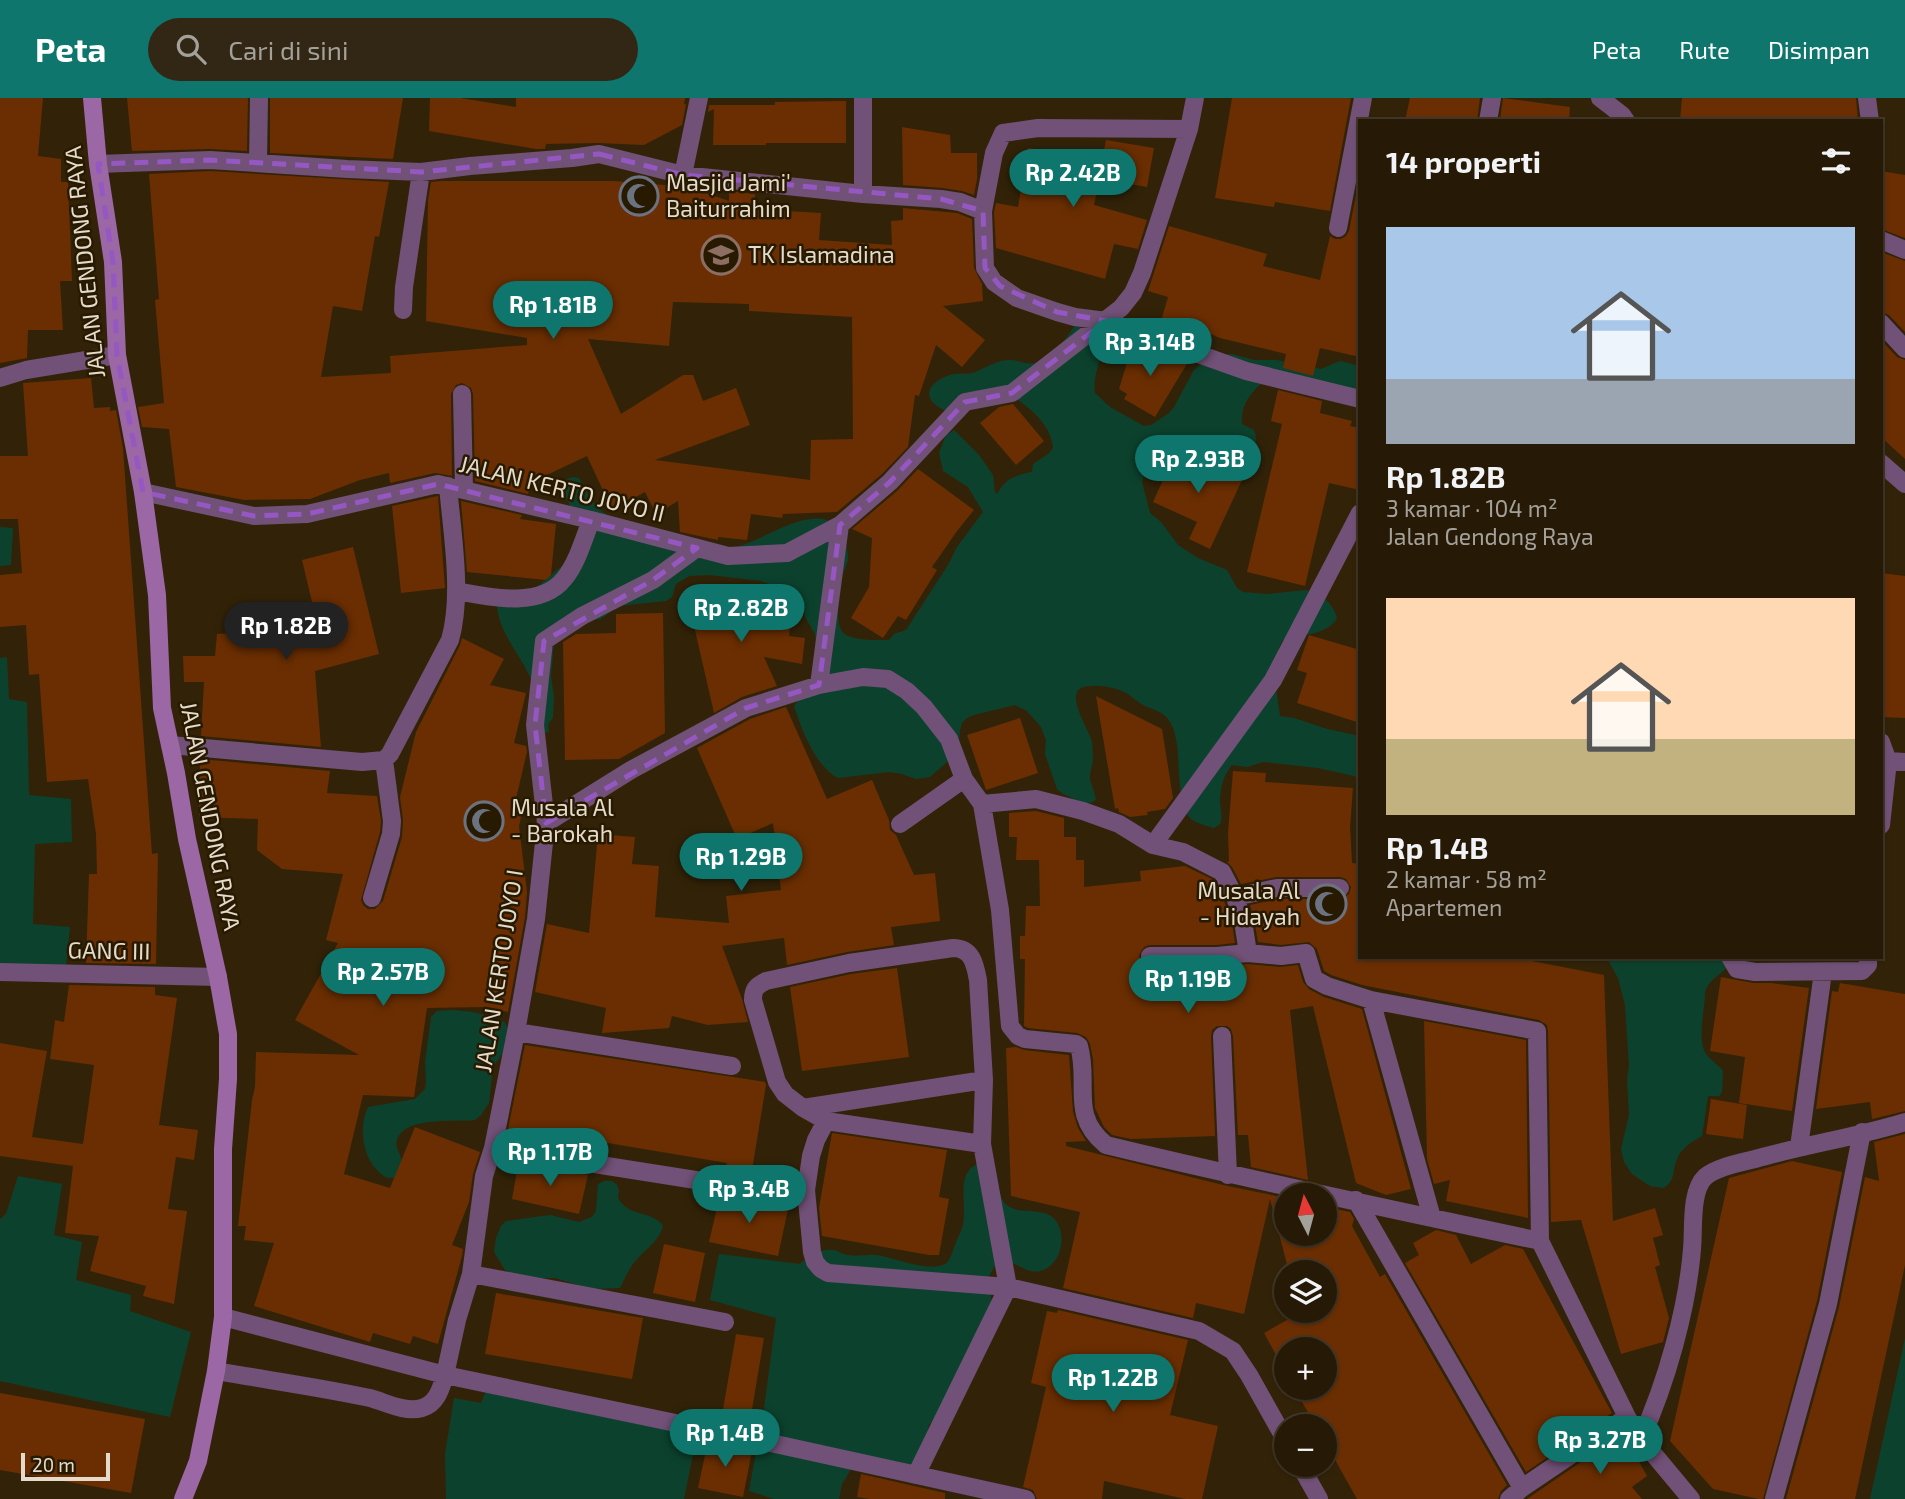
<!DOCTYPE html>
<html lang="id">
<meta charset="utf-8">
<style>
:root{--surface:#261a06;--page:#322714;--text:#f1f3f6;--muted:#a4a19b;--line:#423828;--accent:#0f766e}
body{margin:0;font-family:"Exo 2",sans-serif;background:var(--page);color:var(--text);height:100vh;display:flex;flex-direction:column;font-size:26px;white-space:nowrap}
*{box-sizing:border-box;margin:0}
p{font-size:23px;color:var(--muted)}
.icon{flex:none;width:38px;height:38px;fill:none;stroke:currentColor;stroke-width:2;stroke-linecap:round;stroke-linejoin:round}
.map{position:relative;flex:1;overflow:hidden}
.details{position:absolute;left:1358px;top:21px;width:525px;height:840px;display:flex;flex-direction:column;background:var(--surface);border-radius:0px;box-shadow:0 2px 5px #0004,0 0 0 2px var(--line)}
.details>*{flex:none}
.needle{width:46px;rotate:354deg}
.tools{position:absolute;left:1274px;top:1085px;display:grid;gap:14px}
.tools a{display:grid;place-items:center;width:63px;height:63px;border-radius:50%;background:var(--surface);box-shadow:0 2px 5px #0004,0 0 0 2px var(--line);font-size:35px}
.scale{position:absolute;left:21px;bottom:18px;width:89px;box-sizing:border-box;padding-left:7px;border:4px solid #e4dbcb;border-top:0;font-size:19px;line-height:24px;white-space:nowrap;color:#e4dbcb;-webkit-text-stroke:5px #281a01;paint-order:stroke}
.price{position:absolute;translate:-50% -60px;padding:0 16px;border-radius:24px;background:var(--accent);color:#fff;font-size:23px;line-height:46px;filter:drop-shadow(0 2px 4px #0008)}
.price::after{content:'';position:absolute;left:50%;top:42px;width:21px;height:16px;margin-left:-10px;background:inherit;clip-path:polygon(0 0,100% 0,50% 100%)}
.price.selected{background:#222;color:#fff}
ul{padding:0;list-style:none}
li{display:grid;align-content:center;gap:14px;height:371px;padding:0 28px}
li span{display:grid;place-items:center;height:217px;border-radius:0px;color:#555}
li>.icon{margin-inline-start:auto}
span .icon{width:126px;height:126px;fill:#fffc;stroke-width:1}
li b{font-size:30px}
h2{display:flex;justify-content:space-between;align-items:center;height:84px;padding:0 28px;font-size:30px}
header{display:flex;align-items:center;gap:42px;box-sizing:border-box;height:98px;padding:0 35px;background:var(--accent);color:#fff}
header strong{font-size:33px}
nav{display:flex;gap:38px;margin-inline-start:auto;font-size:24px}
.search{width:490px;height:63px;background:var(--page);display:flex;align-items:center;gap:18px;box-sizing:border-box;padding:0 24px;border-radius:38px;color:var(--muted);font-size:26px}
.map>svg:first-child{display:block}
</style>
<header>
<strong>Peta</strong>
<div class="search"><svg class="icon" aria-label="search" viewBox="0 0 24 24"><circle cx="10" cy="10" r="6"/><path d="M15 15l6 6"/></svg>Cari di sini</div>
<nav><a>Peta</a><a>Rute</a><a>Disimpan</a></nav>
</header>
<div class="map">
<svg width="1905" height="1401" viewBox="0 0 1905 1401">
<rect width="100%" height="100%" fill="#322308"/>
<path fill="#0c422d" d="M1075 227C1081 229 1084 232 1089 236 1111 257 1091 271 1095 295L1110 309 1144 328 1151 327 1169 315 1174 309 1194 272 1210 258 1232 256 1254 262H1277L1321 271 1340 263 1360 268V290L1350 293 1262 285C1250 295 1240 309 1242 326L1254 332C1257 340 1256 343 1254 350 1249 372 1235 362 1220 370L1208 357 1192 346 1157 354 1148 364 1142 384 1150 415 1161 424 1178 447 1198 460 1227 472 1237 490 1243 494 1267 496 1306 492C1321 495 1333 505 1337 520 1327 538 1300 536 1283 542 1269 566 1277 592 1280 618L1294 620 1327 631 1360 638V682L1354 678 1318 670 1263 664 1247 669 1232 667C1224 676 1220 690 1220 702 1220 711 1223 718 1220 726L1214 730C1208 728 1199 726 1194 723 1170 709 1187 644 1168 621 1162 613 1154 612 1145 608 1139 605 1134 600 1128 596 1117 590 1103 587 1091 588 1058 588 1089 630 1092 644 1092 649 1093 655 1093 660 1093 668 1089 674 1090 682 1092 689 1095 695 1096 702L1090 705H1083L1063 696 1057 691 1045 656 1046 642 1041 629 1027 613 1015 607 974 617 967 620 962 625 960 632 959 646 956 652 946 665 930 679 916 681 902 676 889 674 838 680C815 668 802 632 794 608L801 599 820 591 815 536 805 519 803 505 793 495 761 483 709 477 689 478 676 486 672 499 666 503 618 508 601 521 581 523 554 544 551 578 554 599 553 619 548 627 549 634 542 635C539 620 539 601 533 587 523 557 496 535 497 502L538 488 569 462 580 430 575 416 561 392C563 382 569 377 579 380L597 410 631 432 727 450C732 449 738 449 743 447 766 440 811 408 834 426 843 433 848 449 848 460 848 465 845 470 843 476 840 489 832 530 846 537 859 543 876 542 889 542L894 536 906 532 948 467 957 449 983 414 968 389 943 373 939 355 946 337 954 332 979 357 993 377 995 394 997 396C1005 381 1015 377 1032 374L1033 366 1048 356 1053 350C1051 326 1030 310 1011 297L947 314C941 310 933 307 930 300 925 287 944 278 954 276 961 275 968 277 975 274 988 269 996 262 1010 262 1020 262 1028 268 1037 264 1055 258 1065 242 1075 227Z
M0 429 13 430 11 467 0 468Z
M7 559 9 601 27 604 29 697 71 701 72 744 35 746 33 826 70 829 66 869 0 866V560Z
M1597 859H1734C1726 877 1707 879 1705 896 1705 911 1696 945 1707 957 1711 963 1718 966 1723 973L1722 994 1719 998H1708L1702 1038C1693 1043 1681 1050 1677 1061 1672 1073 1676 1083 1663 1090L1650 1088 1632 1076 1624 1064 1621 1051 1629 1017 1627 982 1629 967 1625 907 1618 880 1608 862Z
M453 912 473 914 500 921 506 926 508 932 505 952 493 969 489 1005 481 1017 475 1022C456 1024 404 1018 397 1042 394 1050 402 1056 401 1063 401 1068 398 1075 396 1079 387 1082 383 1078 377 1072 362 1057 359 1028 368 1009L415 1001 425 991 426 984 425 964 431 919 437 913Z
M991 1063C1001 1076 996 1094 1004 1104 1018 1122 1051 1102 1060 1131 1062 1138 1062 1144 1060 1152 1056 1166 1043 1178 1027 1172 1022 1170 1018 1167 1012 1165 1007 1164 1001 1166 996 1166L989 1178 993 1221 940 1315 929 1327 920 1368H853L842 1386 839 1401H774L749 1393 765 1303 776 1220 710 1202 719 1156 800 1166C808 1157 822 1150 834 1152 839 1153 843 1157 849 1157 857 1159 867 1156 876 1157 894 1159 927 1175 945 1166 951 1162 952 1154 955 1147 957 1141 961 1134 963 1127 968 1102 951 1066 991 1063Z
M18 1078 62 1086 54 1137 82 1144 76 1182 131 1197 130 1213 191 1234 170 1319 0 1283V1121L6 1116Z
M604 1083H612L617 1087 619 1093 618 1100C630 1121 651 1111 663 1128 659 1143 648 1149 638 1160 630 1168 625 1180 620 1190L591 1191 555 1180H533L511 1176 505 1172 494 1154 496 1140 501 1128 506 1123 550 1117 579 1124 592 1119 596 1113 598 1086Z
M1905 1240V1401H1870Z
M486 1293 697 1336 684 1401H446L445 1356 454 1300 481 1305Z"/>
<path fill="#6a2e02" fill-rule="evenodd" d="M0 0H43L38 58 61 61V84H68L72 183H60L63 232H28L27 260 0 265Z
M127 0H248L247 53 210 51 132 53Z
M270 0H403L393 61 270 55Z
M430 0H460L516 9V0H685L684 6H686L682 27 644 47 598 45 546 46 545 51H536L429 33Z
M1232 0H1351L1330 113 1275 104 1274 109 1215 100Z
M1410 0H1480L1477 23H1405Z
M1503 0 1570 9 1569 23H1500Z
M1682 0H1856L1858 23H1680Z
M846 3V45H766V47H713L714 11 708 14 709 7H775V4Z
M902 29 950 37 951 55H977V81L974 97 962 93 943 90 903 87Z
M1106 42 1154 50 1147 89 1100 81 1094 107 1147 122 1138 151 1114 146 1105 181 996 150 994 114 996 105 1018 109 1028 50 1102 62Z
M210 73 389 84 379 139 375 138 362 213 333 208 321 279 391 275 390 258 527 247V240L426 223 428 102 431 84 441 83H613L678 88 689 89 729 103V93L755 96V111L821 115 819 142 892 147 891 123 903 122V110L957 115 972 121 974 170 982 186 983 203 943 208 985 242 962 269 936 247 919 298 915 297 908 349 882 376 837 414 783 416 782 420 751 416 747 442 718 439V442L680 434 678 403 656 416 645 394 612 412 587 358 532 384 528 396 475 383 473 296 471 290 462 285 456 287 451 296 452 378 435 375 390 385 389 375 360 382 310 401 244 402 176 389 169 331 142 329 138 309 164 305 155 202 159 201 149 76ZM673 204 749 206V213L852 219 853 341 811 342 810 382 655 362 750 327 736 290 703 303 693 277H683L621 316 588 241 669 248Z
M1881 73 1905 77V140L1881 131Z
M1360 77V259L1320 250 1313 278 1283 270 1286 256 1220 240 1206 234 1200 244 1159 230 1168 199 1148 193 1169 128 1267 156 1263 168 1320 182 1330 138 1335 141H1341L1346 138 1349 133Z
M1881 154 1905 163V234L1889 217 1881 214Z
M1881 242 1897 259 1905 262V361L1881 339Z
M1133 245 1188 264 1155 319 1124 301 1127 296 1119 291Z
M91 280 94 310 110 309V313L116 312 123 350 152 756 158 755 156 866 86 865 89 776H97L96 736 88 681 47 684 39 576 29 577 26 527 0 529V477L22 475 18 421H0V358H28L23 285Z
M1278 292 1322 303 1320 315 1352 323 1350 328 1360 330V392L1329 385 1305 488 1247 474 1282 326 1271 323Z
M1013 306 1044 343 1016 367 980 325 999 309Z
M1177 351 1242 382 1210 451 1189 441 1197 424 1153 404Z
M918 371 974 412 957 433 932 469 937 472 906 522 898 518 883 540 851 520 869 489 872 440 852 431 897 393Z
M438 398 445 490 401 495 392 408Z
M461 403 522 417 520 421 556 426 551 477 546 482 467 474Z
M353 449 379 556 315 573 321 649 201 638 204 584H184L183 558H215L217 536 262 533 261 529H318L302 462Z
M1881 475 1905 478V620L1881 619Z
M686 493 792 506 789 538 805 540 802 566 764 559 777 588 742 599 714 615Z
M663 515 665 635 619 661 565 662 563 544 576 536 616 535V516Z
M1309 537 1360 552V625L1297 605 1307 575 1297 572Z
M462 540 504 561 490 587 526 595 514 645 526 648 527 654 514 709 523 710 519 728 527 794 525 819 508 914 485 909 427 910 414 999 363 997 344 1076 390 1090 415 1029 480 1054 473 1076 469 1104 452 1147 463 1151 462 1158 438 1246 413 1238 410 1246 373 1235 370 1244 254 1208 274 1145 244 1142 246 1128H238L252 1002 255 989 256 954 359 957 295 922 338 845 326 842 343 776 282 771 257 752 258 721 199 719 200 661 330 673 327 695 377 698 381 723 380 734 361 802 363 807 368 811H375L383 803 402 739 403 722 400 699 416 634 460 547Z
M1096 598 1162 631 1173 700 1165 711 1147 714 1148 717 1130 719 1119 714 1118 710 1115 711Z
M786 609 827 701 872 682 889 722 890 732 896 737 914 777 935 775 940 823 891 829 894 847 847 854 787 867 784 840 722 848 742 901 748 924 708 927 672 918 669 930 602 935 606 910 535 894 547 826 589 835 598 736 635 739 632 766 659 768 655 819 729 825 726 798 781 792 773 725 737 741 697 650 750 621Z
M1020 620 1038 675 986 692 967 637Z
M1233 673 1266 675 1265 684 1353 690 1350 729 1352 765 1360 766V859H1511L1604 877 1613 1123 1655 1110 1663 1137 1653 1140 1660 1167 1655 1169 1669 1220 1663 1244 1621 1256 1581 1122 1551 1124 1548 933 1547 927 1539 922 1362 887 1331 877 1324 873 1317 851 1309 844 1281 847 1258 844 1254 821 1250 807 1278 801H1341L1349 796 1351 789 1346 781 1340 779H1277L1241 786 1232 769 1227 764 1229 763 1228 735Z
M1036 713 1064 720V739H1076V762H1084V789L1141 783 1140 773 1185 768 1214 782 1224 803 1232 826 1235 845 1216 847H1149L1144 849 1139 857 1140 863 1144 867 1150 869H1217L1248 866 1280 869 1298 867 1303 884 1309 891 1324 899 1362 911 1411 1091 1386 1097 1356 1085 1313 908 1290 912 1308 1082 1251 1069 1248 1037H1238L1233 938 1231 931 1227 928H1217L1212 932 1211 938 1215 1038 1131 1041 1112 1037 1104 1029 1095 1010 1093 961 1090 946 1086 939 1077 935 1028 930 1024 928 1025 861H1020V838H1025L1026 808H1040L1039 762H1016L1017 739H1009V715Z
M897 870 909 959 802 973 790 889 851 876Z
M1721 879 1753 885H1771L1809 890 1792 1013 1739 1005 1745 959 1710 953Z
M1840 885 1905 896V1013L1872 1021 1870 1004 1816 1011 1832 893 1838 894Z
M69 887 155 889V897L177 900 159 1027 198 1032 194 1062 176 1059 168 1111 187 1113 174 1206 143 1198 146 1188 90 1173 99 1138 65 1135 73 1068 0 1058V945L47 953 32 1039 83 1046 94 967 50 961 55 922 64 924Z
M1424 923 1526 942 1528 1120 1446 1103 1450 1082 1434 1086 1427 1061Z
M525 947 765 984 766 987 750 1084 742 1078 724 1075 727 1065 596 1043 594 1054 506 1041Z
M1016 949 1024 952 1069 957 1073 1014 1078 1030 1086 1043 1066 1044V1048L1223 1087 1286 1100V1136H1325V1109L1350 1114 1354 1121 1352 1128 1380 1179 1385 1176 1507 1387 1501 1393 1498 1401H1357L1325 1344V1328H1316L1294 1290H1325V1251H1286V1275L1264 1235 1303 1213H1325V1174H1289L1270 1101 1244 1216 1196 1205 1193 1220 1063 1190 1080 1114 1011 1098 1006 950Z
M1711 1001 1747 1007 1743 1041 1706 1036Z
M832 1035 947 1052 939 1099 949 1101 939 1157H929L822 1138 819 1110Z
M1905 1036V1167L1855 1401H1786L1839 1209 1865 1079 1879 1083 1874 1044Z
M501 1063 588 1077 579 1116 512 1101 518 1067Z
M1792 1063 1842 1074 1817 1203 1763 1401H1759L1713 1391 1670 1343 1729 1080Z
M720 1097 739 1100 748 1097 747 1102 788 1111 778 1158 709 1144Z
M1436 1132 1456 1137 1471 1166 1505 1147 1523 1151 1612 1315 1526 1374 1405 1165 1419 1157 1413 1145Z
M664 1146 705 1155 695 1204 653 1195Z
M496 1195 643 1220 632 1281 485 1256Z
M1058 1212 1188 1242 1170 1317 1218 1328 1202 1401H1185L1104 1383 1102 1401H1037L1033 1392 1023 1389 1046 1289 1031 1285 1047 1213 1057 1215Z
M736 1236 764 1240 749 1329 721 1323Z
M0 1295 145 1321 131 1395 0 1372Z
M1623 1335 1647 1378 1632 1389 1642 1401H1527Z
M708 1343 752 1353 743 1399 698 1390Z
M861 1376 945 1395V1401H870L857 1399Z"/>
<g fill="none" stroke-linecap="round" stroke-linejoin="round">
<path stroke="#715177" stroke-width="18" d="M863 0V96
M1600 0 1622 17 1626 23
M1867 0 1870 23
M1488 23 1492 0
M258 65 259 0
M98 66 210 62 347 71 421 74 470 68 572 60 599 56 683 77 863 96 941 101 960 104 983 113 985 170 994 184 1017 200 1057 214 1075 219 1106 223 1246 273 1360 301
M683 77 699 0
M983 113 994 55 1003 35 1038 30 1189 31
M1338 130 1363 0
M1881 142 1905 152
M403 212 404 189 421 74
M1881 225 1905 251
M0 280 26 272 117 257
M462 296 464 392
M1881 365 1905 386
M143 394 254 418 307 416 438 386 591 422 728 458 787 455 840 427
M456 493C489 499 540 511 564 481 577 465 584 441 591 422
M819 587 840 427 890 384 965 304 1012 295 1121 210 1133 195 1142 175 1189 31 1195 0
M1881 644 1888 663 1881 727
M170 647 362 664 384 662 390 656 450 542C463 497 452 435 448 388
M1888 663 1905 664
M982 706 1036 701 1083 713 1119 726 1153 747 1183 754 1222 774 1235 799 1243 823 1248 855 1281 858 1306 855 1314 881 1327 888 1371 902 1537 933 1540 1143 1627 1319 1641 1341 1691 1401
M546 725 535 627 544 543 582 518 653 482 697 450
M900 726 964 681
M1153 747 1273 582 1360 415
M1235 799 1277 790H1340
M372 800 391 736 392 723 384 662
M1150 858H1217L1248 855
M1730 859 1737 871 1755 874 1862 873 1868 867V859
M0 874 218 879
M1371 902 1432 1120
M516 934 732 968
M1222 938 1228 1077
M803 1010 984 982
M826 1023 816 1042 811 1058 806 1092 812 1154 815 1164 821 1171 828 1175 1008 1189 1199 1233 1233 1253 1249 1277 1286 1343
M1799 1049 1823 874
M493 1050 740 1089
M1356 1102 1522 1390
M471 1176 725 1224
M216 1273C267 1282 319 1289 370 1300 385 1304 405 1315 422 1310 437 1306 441 1290 445 1277L223 1219
M1641 1341C1666 1285 1687 1213 1692 1151 1694 1132 1690 1093 1705 1079 1717 1069 1739 1065 1755 1061 1804 1047 1856 1039 1905 1024
M1300 1367 1319 1401
M916 1377 1008 1189 982 1046 984 982 978 882C975 866 972 850 953 850L849 865 766 883C756 888 753 891 753 902L777 984 785 996 803 1010 826 1023 982 1046
M1026 1401 762 1343 445 1277 457 1222 471 1176 484 1078 493 1050 516 934 536 821 546 725 631 672 746 610 819 587 863 579 888 581 907 593 924 609 949 641 964 681 982 706 1000 812 1010 928 1018 938 1025 941 1076 946 1079 948C1090 986 1069 1017 1106 1047 1250 1082 1395 1112 1540 1143
M1509 1401 1522 1390 1627 1319
M1774 1401 1828 1206 1862 1034"/>
<path stroke="#9b67a5" stroke-width="18" d="M92 0 98 66 113 164 117 257 143 394 157 497 162 610 176 675 187 741 218 879 228 936V981L223 1051V1219L216 1273 198 1363 183 1401"/>
</g>
<path fill="none" stroke="#9558c2" stroke-width="5" stroke-dasharray="14 9" stroke-linejoin="round" d="M599 56 683 77 941 101 983 113 985 170 1000 188 1057 214 1106 223 1012 295 965 304 890 384 840 427 819 587 746 610 546 725 535 627 544 543 653 482 697 450 438 386 307 416 254 418 143 394 117 257 113 164 98 66 210 62 421 74Z"/>
<defs>
<g id="mosque-ring" transform="scale(2.0125)"><circle r="9.5" fill="#281a01" stroke="#6b7280" stroke-width="1.5"/><path d="M3.5-4.9A6 6 0 1 0 3.5 4.9A5 5 0 1 1 3.5-4.9Z" fill="#6b7280"/></g>
<g id="school-ring" transform="scale(2.0125)"><circle r="9.5" fill="#281a01" stroke="#8d6e63" stroke-width="1.5"/><path d="M0-5L7-2L0 1L-7-2ZM-4 1L0 2.5L4 1V4Q0 6-4 4Z" fill="#8d6e63"/></g>
</defs>
<g fill-rule="evenodd">
<use href="#mosque-ring" x="639" y="98"/>
<use href="#school-ring" x="721" y="157"/>
<use href="#mosque-ring" x="484" y="723"/>
<use href="#mosque-ring" x="1327" y="806"/>
</g>
<g text-anchor="middle" stroke-width="5" stroke-linejoin="round" paint-order="stroke">
<g font-size="23" fill="#e4dbcb" stroke="#281a01" text-anchor="start">
<text x="666" y="93">Masjid Jami'<tspan x="666" dy="26">Baiturrahim</tspan></text>
<text x="748" y="165">TK Islamadina</text>
<text x="511" y="718">Musala Al<tspan x="511" dy="26">- Barokah</tspan></text>
<text x="1300" y="801" text-anchor="end">Musala Al<tspan x="1300" dy="26">- Hidayah</tspan></text>
</g>
<g font-size="23" fill="#e4dbcb" stroke="#281a01">
<text transform="translate(85 164) rotate(-96)" y="8">JALAN GENDONG RAYA</text>
<text transform="translate(562 391) rotate(14)" y="8">JALAN KERTO JOYO II</text>
<text transform="translate(210 718) rotate(79)" y="8">JALAN GENDONG RAYA</text>
<text transform="translate(109 853) rotate(1)" y="8">GANG III</text>
<text transform="translate(499 873) rotate(-81)" y="8">JALAN KERTO JOYO I</text>
</g>
</g>
</svg>
<div class="tools">
<a><svg class="needle" viewBox="-14 -14 28 28"><path d="M0-13l5 13h-10z" fill="#e53935"/><path d="M0 13l5-13h-10z" fill="#a4a19b"/></svg></a>
<a><svg class="icon" aria-label="layers" viewBox="0 0 24 24"><path d="M12 4l9 5-9 5-9-5zM3 14l9 5 9-5"/></svg></a>
<a>+</a>
<a>−</a>
</div>
<div class="scale">20 m</div>
<b class="price" style="left:1073px;top:111px">Rp 2.42B</b>
<b class="price" style="left:553px;top:243px">Rp 1.81B</b>
<b class="price" style="left:1150px;top:280px">Rp 3.14B</b>
<b class="price" style="left:1198px;top:397px">Rp 2.93B</b>
<b class="price" style="left:741px;top:546px">Rp 2.82B</b>
<b class="price selected" style="left:286px;top:564px">Rp 1.82B</b>
<b class="price" style="left:741px;top:795px">Rp 1.29B</b>
<b class="price" style="left:383px;top:910px">Rp 2.57B</b>
<b class="price" style="left:1188px;top:917px">Rp 1.19B</b>
<b class="price" style="left:550px;top:1090px">Rp 1.17B</b>
<b class="price" style="left:749px;top:1127px">Rp 3.4B</b>
<b class="price" style="left:1113px;top:1316px">Rp 1.22B</b>
<b class="price" style="left:725px;top:1371px">Rp 1.4B</b>
<b class="price" style="left:1600px;top:1378px">Rp 3.27B</b>
<section class="details">
<h2>14 properti<svg class="icon" aria-label="filters" viewBox="0 0 24 24"><path d="M4 7h16M4 17h16"/><circle cx="9" cy="7" r="2"/><circle cx="15" cy="17" r="2"/></svg></h2>
<ul>
<li><span style="background:linear-gradient(#a9c7e8 70%,#9aa5b1 0)"><svg class="icon" aria-label="home" viewBox="0 0 24 24"><path d="M3 11l9-7 9 7M6 9v11h12V9"/></svg></span><div><b>Rp 1.82B</b><p>3 kamar · 104 m²</p><p>Jalan Gendong Raya</p></div></li>
<li><span style="background:linear-gradient(#ffd9b3 65%,#c2b280 0)"><svg class="icon" aria-label="home" viewBox="0 0 24 24"><path d="M3 11l9-7 9 7M6 9v11h12V9"/></svg></span><div><b>Rp 1.4B</b><p>2 kamar · 58 m²</p><p>Apartemen</p></div></li>
</ul>
</section>
</div>
